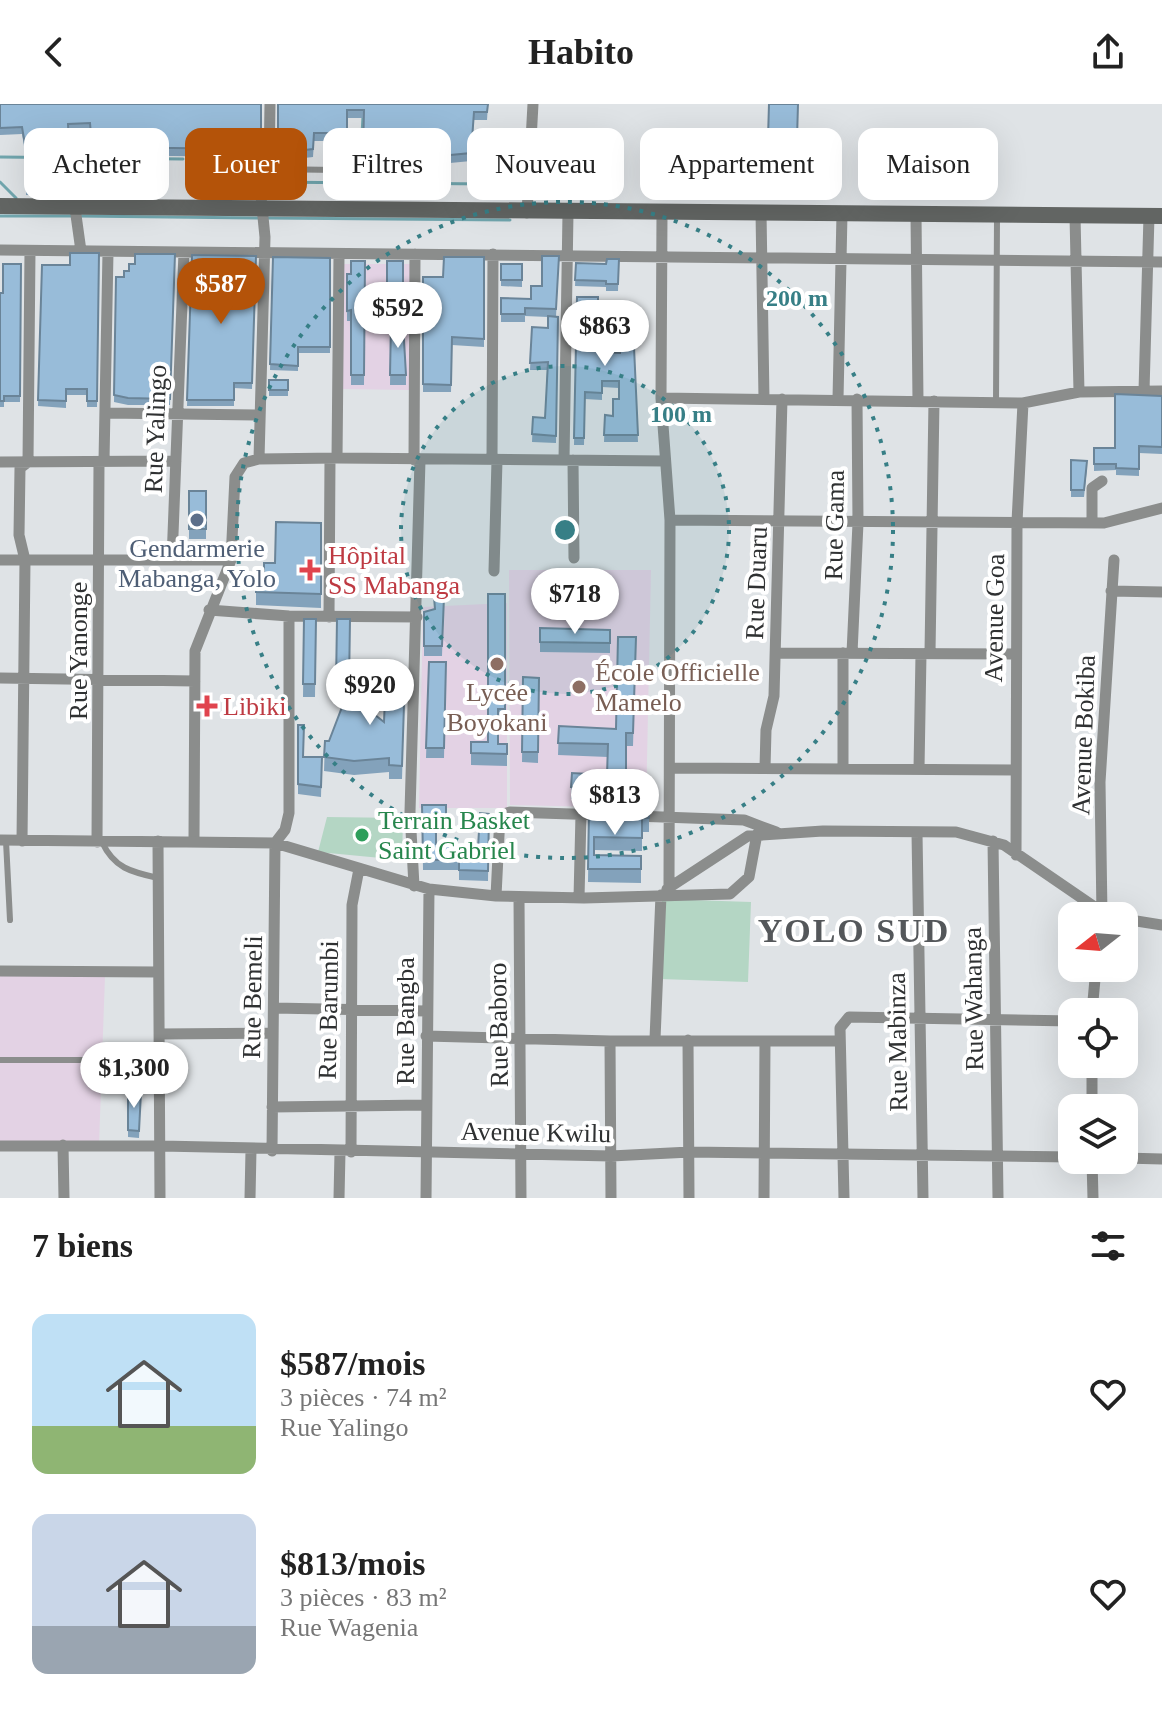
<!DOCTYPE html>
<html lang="fr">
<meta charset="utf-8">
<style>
:root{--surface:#fff;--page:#f6f6f6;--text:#222;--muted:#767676;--accent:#b45309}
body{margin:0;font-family:Georgia,serif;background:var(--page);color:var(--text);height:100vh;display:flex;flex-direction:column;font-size:30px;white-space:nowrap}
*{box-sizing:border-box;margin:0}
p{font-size:26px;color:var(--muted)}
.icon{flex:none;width:44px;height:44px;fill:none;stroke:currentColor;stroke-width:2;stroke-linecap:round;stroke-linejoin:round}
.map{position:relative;height:1094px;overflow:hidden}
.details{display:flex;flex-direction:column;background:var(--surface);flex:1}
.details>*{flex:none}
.hud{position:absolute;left:24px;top:24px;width:1114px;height:72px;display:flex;gap:16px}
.needle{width:52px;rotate:253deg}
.fabs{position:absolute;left:1058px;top:798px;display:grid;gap:16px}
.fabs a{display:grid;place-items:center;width:80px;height:80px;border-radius:16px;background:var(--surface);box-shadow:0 8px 32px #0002;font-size:40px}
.price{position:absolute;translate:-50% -68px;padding:0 18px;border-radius:28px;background:#fff;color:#222;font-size:26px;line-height:52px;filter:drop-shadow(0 2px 4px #0008)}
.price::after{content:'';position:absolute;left:50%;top:48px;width:24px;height:18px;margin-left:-12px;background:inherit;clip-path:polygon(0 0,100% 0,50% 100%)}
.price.selected{background:var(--accent);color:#fff}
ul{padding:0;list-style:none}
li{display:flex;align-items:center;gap:24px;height:200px;padding:0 32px}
li span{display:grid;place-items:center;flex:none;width:224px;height:160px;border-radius:16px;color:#555}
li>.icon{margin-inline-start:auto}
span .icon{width:96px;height:96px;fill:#fffc;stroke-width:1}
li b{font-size:34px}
h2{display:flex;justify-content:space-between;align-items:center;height:96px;padding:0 32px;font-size:34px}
.pill{padding:0 28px;border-radius:16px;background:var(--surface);box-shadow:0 8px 32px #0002;font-size:28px;line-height:72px}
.pill.selected{background:var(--accent);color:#fff}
header{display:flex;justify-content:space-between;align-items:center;height:104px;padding:0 32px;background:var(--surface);font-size:36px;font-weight:800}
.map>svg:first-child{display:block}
</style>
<header><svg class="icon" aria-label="back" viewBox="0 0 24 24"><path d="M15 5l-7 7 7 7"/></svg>Habito<svg class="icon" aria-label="share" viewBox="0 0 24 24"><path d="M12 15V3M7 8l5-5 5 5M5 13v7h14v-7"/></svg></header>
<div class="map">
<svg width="1162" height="1094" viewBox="0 0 1162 1094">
<rect width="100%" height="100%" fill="#dfe3e6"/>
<path fill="#e3d2e4" d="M344 160H412L409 286 342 285Z
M509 466H651L646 704 510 701Z
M507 499V704H419L423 503Z
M0 867 105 872 99 1041 0 1037Z"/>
<path fill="#b4d6c4" d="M327 713 403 714 402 756 318 748Z
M662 795 751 798 748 878 660 875Z"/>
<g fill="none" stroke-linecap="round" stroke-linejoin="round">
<path stroke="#71a6ae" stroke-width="3" d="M0 53 183 55
M0 78 16 94
M266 78 373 79
M380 79 489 80
M359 88 363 12
M0 112H72
M79 112 260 114
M267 114 510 116"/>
<path stroke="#8b8d8c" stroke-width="6" d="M269 65 337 66
M996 299 997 114
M6 737 10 816
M102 738C114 764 131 768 158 774
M0 956H159"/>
<path stroke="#8b8d8c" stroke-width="11" d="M75 104 81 147
M761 108 764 295
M527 109 533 0
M662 110 661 294 670 416 669 782
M916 111 918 297
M1075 112 1079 288
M0 146 1162 158
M1144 287 1149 112
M661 294 1023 299
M838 295 842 110
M107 309 259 311
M337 354 339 151
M259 355 265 133 259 73 269 65 270 0
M492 355 493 150
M414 356 415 150
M564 356 568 109
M573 356 574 454
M104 357 108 148
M0 358 176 357
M670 416 1104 419 1162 404
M1092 418V384L1102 377
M0 456H231
M172 456 184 148
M494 467 497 356
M1111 487 1162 488
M209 506 289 512 417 513
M329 513 330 355
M776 549 1016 550
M852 549 858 419 857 295
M930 549 934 297
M0 574 195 577
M843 663V549
M672 664 1015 666
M765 664 766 626 774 592 782 295
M919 665 921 550
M635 712 744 716 776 728
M917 729 923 1094
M0 736 275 739 429 785 496 792 584 794 730 790 749 773 757 730
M194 736 195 547 231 456 235 373 244 359 259 355 337 354 664 357
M22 737 25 456 19 431 20 364 28 358 30 147
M158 737 160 1094
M993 737 998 1094
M97 738 99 358
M1016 751 1017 418 1023 299 1079 288 1162 287
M414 782 410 708 420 356
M667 785 748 732 823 727 956 728 1004 741 1102 808 1114 812
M496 792 500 711 510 708 602 711
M519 794 521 1094
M579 794 581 710
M1102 811 1100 678 1114 456
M1124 815 1162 821
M0 867 157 868
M274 904 426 907
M1092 908 1096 864
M159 930 273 929
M426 932 610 937H840
M655 935 661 791
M688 936 689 1094
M610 937 611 1094
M272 1003 426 1001
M1092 1004V960
M63 1041 64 1094
M0 1042H161L611 1052 690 1048 1072 1053
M272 1047 275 739 285 726 289 709V512
M351 1048 352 801 359 765
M1124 1054 1162 1055
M1092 1056 1093 1094
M250 1094 251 1046
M339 1094 340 1048
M426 1094 429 785
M764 1094 765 937
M844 1094 840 924 849 913 1072 917"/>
<path stroke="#626563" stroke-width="16" d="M0 102 1162 112"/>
</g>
<path fill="#83a2bb" d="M0 0H262L261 49H252V53L92 51 90 27 68 28 69 50H59L58 43 40 45V53L26 54 22 30 0 31Z
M278 0H488L487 16H474L471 57 429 61 363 57 364 14H347V37H314L313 53 278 57Z
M798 0 797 45 768 44V34Z
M27 60 92 61V92L26 91Z
M486 74 499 75 498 95H486Z
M99 149 97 303H87V291H66V304L38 302 42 161H70Z
M175 150 170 301H128L114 298 116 173H124L129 167Z
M192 151 256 152 252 285 234 284V302H187Z
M559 152 556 213 558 220 556 339 532 338 533 313 545 314 547 266H530L532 223 548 224V213L525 212V218H501V194L531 195 542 182Z
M273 153 330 154V249H298V267L270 266Z
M484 153V243L452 241 451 288H423V173H443Z
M619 155 618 187H606V183L575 182 576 159 606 160Z
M365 157 364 281H351V217H347V170H351Z
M387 157H403V207H387Z
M21 160 20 298H4V303H0V189H3Z
M501 160H522V183L501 182Z
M577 193 598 204 635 203 634 231 586 230 585 241 603 248 620 249 634 243 638 338H604L605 311 613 312 619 295V284L602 283V296L585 295 584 341H574Z
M391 219 406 271V281H390Z
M269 276H288V292H269Z
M1162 292V350L1139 349V372L1116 371V366L1094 367V344H1115Z
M1071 356 1087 364 1084 393H1071Z
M189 387H206V435H189Z
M321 419V504L256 501V475H264L275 459Z
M505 490V617H498V640H507V662L471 661V638H488Z
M444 493 442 552H424V508L434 505Z
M304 515H316L315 593H303Z
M337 515H350V586L365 603 384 618 405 570 402 675H389V668L354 671 324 667 325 637H329L342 603 343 594H336Z
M540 524 610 526V549L540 548Z
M636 533 633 642H626V703L585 702V696L571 695 572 669 607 671 608 653 558 651 559 622 616 625Z
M429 558H446L444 654H426Z
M523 573 539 574 538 659 522 658Z
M298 621 303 653H322L321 693 298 690Z
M422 701H446V727L436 728V740L456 743 478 744 489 710 488 777 459 776V766H423Z
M589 706 649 707V728H642V747L594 746V751L641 752V779L588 778Z
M128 985 141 988 139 1034 128 1033Z"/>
<path fill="#98bcd9" stroke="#6a8498" stroke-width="2" d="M0 0H261V41H252V45L92 43 90 19 68 20 69 42H59L58 35 40 37V45L26 46 22 23 0 24Z
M278 0H488L487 8H474L471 49 429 53 363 49 364 6H347V29H314L313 45 278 49Z
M769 0H798L797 35 768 34Z
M27 60 92 61V82L26 81Z
M486 74 499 75 498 89 486 88Z
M70 149H99L97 297H87V285H66V297L38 296 42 161H70Z
M135 150H175L170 295 128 294 114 291 116 173H124V167H129V160H135Z
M192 151 256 152 252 279H234V296H187Z
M542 152H559L556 205 525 204V210H501V194L531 195V182H542Z
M273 153 330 154V243H298V262L270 260Z
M444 153H484V235L452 233 451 281 423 280V173H443Z
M607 155H619L618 180H606V177L575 176 576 159 606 160Z
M351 157H365L364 271H351V206L347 207V170H351Z
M387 157H403V197H387Z
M3 160H21L20 292H4V297H0V189H3Z
M501 160H522V176H501Z
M577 193H598V204L635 203 634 224 586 223 585 241 603 243V248L620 249V243H634L638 331H604L605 311 613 312V295H619V277H602V289L585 288 584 334H574Z
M548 212 558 213 556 332 532 330 533 313 545 314 548 258 530 259 532 223 548 224Z
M391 219H403L406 271H390Z
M269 276H288V286H269Z
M1115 290 1162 292V343L1139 342V365L1116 364V360H1094V344H1115Z
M1071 356 1087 357 1084 386H1071Z
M189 387H206V425H189Z
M276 418 321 419V490L256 488V475H264V459H275Z
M488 490H505V605H498V640H507V650L471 649V638H488Z
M434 493H444L442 542H424V508L435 505Z
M304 515H316L315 580H303Z
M337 515H350L349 581 336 580Z
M540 524 610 526V539L540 538Z
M618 533H636L633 629H626V691L585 690 586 683H571L572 669 607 671 608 640 558 639 559 622 616 625Z
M429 558H446L444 644H426Z
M386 570H405L402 662 389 661V654L354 657 324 653 325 637H329L342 603 343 586H364L365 603 384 618Z
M523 573 539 574 538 648H522Z
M298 621H304L303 653H322L321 683 298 680Z
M422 701H446V717L436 718V740H456V743L478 744 480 709 489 710 488 767 459 766V756H423Z
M589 706 649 707V714H642V734L594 733V751L641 752V765H588Z
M128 985 141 988 139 1027 128 1026Z"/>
<circle cx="565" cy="426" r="164" fill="#377f86" fill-opacity=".12"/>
<g fill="none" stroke="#377f86" stroke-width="4" stroke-dasharray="4 8">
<circle cx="565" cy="426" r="164"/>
<circle cx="565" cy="426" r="328"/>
</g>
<circle fill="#5c6f8a" stroke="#fff" stroke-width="3" cx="197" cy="416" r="8"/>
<g fill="#e0444e" stroke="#fff" stroke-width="3">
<path d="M306 454h8v8h8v8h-8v8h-8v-8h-8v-8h8z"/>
<path d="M203 590h8v8h8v8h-8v8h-8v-8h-8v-8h8z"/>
</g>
<g fill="#8d6e63" stroke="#fff" stroke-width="3">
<circle cx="497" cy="560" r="8"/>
<circle cx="579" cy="583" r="8"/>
</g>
<circle fill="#2e9e5b" stroke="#fff" stroke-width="3" cx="362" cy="731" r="8"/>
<g text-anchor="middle" stroke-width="8" stroke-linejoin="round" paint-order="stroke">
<g font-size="26" fill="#2f3132" stroke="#fff">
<text transform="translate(155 325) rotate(-88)" y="9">Rue Yalingo</text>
<text transform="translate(834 421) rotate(-89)" y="9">Rue Gama</text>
<text transform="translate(756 479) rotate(-88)" y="9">Rue Duaru</text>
<text transform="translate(994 514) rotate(-89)" y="9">Avenue Goa</text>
<text transform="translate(78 547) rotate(-90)" y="9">Rue Yanonge</text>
<text transform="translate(1083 631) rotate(-88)" y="9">Avenue Bokiba</text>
<text transform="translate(252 893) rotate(-89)" y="9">Rue Bemeli</text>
<text transform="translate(973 895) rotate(-91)" y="9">Rue Wahanga</text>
<text transform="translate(328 906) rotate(-89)" y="9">Rue Barumbi</text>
<text transform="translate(405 917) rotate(-90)" y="9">Rue Bangba</text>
<text transform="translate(498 921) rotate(-91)" y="9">Rue Baboro</text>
<text transform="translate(897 938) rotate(-91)" y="9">Rue Mabinza</text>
<text transform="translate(536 1028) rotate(1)" y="9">Avenue Kwilu</text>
</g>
<g font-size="26" fill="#4e5e75" stroke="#fff">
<text x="197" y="453">Gendarmerie<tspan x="197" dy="30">Mabanga, Yolo</tspan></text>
</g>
<g font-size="26" fill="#be3a42" stroke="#fff" text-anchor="start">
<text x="328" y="460">Hôpital<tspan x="328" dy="30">SS Mabanga</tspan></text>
<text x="223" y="611">Libiki</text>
</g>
<g font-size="26" fill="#785e54" stroke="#fff" text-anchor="start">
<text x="595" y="577">École Officielle<tspan x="595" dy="30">Mamelo</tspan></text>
<text x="497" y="597" text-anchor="middle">Lycée<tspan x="497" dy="30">Boyokani</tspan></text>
</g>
<g font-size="26" fill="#27864d" stroke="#fff" text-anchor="start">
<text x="378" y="725">Terrain Basket<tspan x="378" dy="30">Saint Gabriel</tspan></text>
</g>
<g font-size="34" font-weight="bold" letter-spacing="2" fill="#54575a" stroke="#fff">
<text x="854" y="838">YOLO SUD</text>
</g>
</g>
<circle cx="565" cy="426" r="12" fill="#377f86" stroke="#fff" stroke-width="4"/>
<g font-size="24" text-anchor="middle" font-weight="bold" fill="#377f86" stroke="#fff" stroke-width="8" stroke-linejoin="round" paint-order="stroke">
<text x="797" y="202">200 m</text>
<text x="681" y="318">100 m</text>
</g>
</svg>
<div class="fabs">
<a><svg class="needle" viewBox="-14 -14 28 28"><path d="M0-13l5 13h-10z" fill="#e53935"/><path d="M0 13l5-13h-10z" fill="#767676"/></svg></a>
<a><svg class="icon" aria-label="locate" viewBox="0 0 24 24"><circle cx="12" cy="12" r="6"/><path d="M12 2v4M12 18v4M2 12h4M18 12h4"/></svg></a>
<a><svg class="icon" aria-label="layers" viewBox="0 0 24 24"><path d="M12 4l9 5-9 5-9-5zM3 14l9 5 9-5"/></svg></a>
</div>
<b class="price selected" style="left:221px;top:222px">$587</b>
<b class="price" style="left:398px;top:246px">$592</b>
<b class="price" style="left:605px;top:264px">$863</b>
<b class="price" style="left:575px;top:532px">$718</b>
<b class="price" style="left:370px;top:623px">$920</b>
<b class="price" style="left:615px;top:733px">$813</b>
<b class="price" style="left:134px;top:1006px">$1,300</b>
<div class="hud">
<a class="pill">Acheter</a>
<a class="pill selected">Louer</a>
<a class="pill">Filtres</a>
<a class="pill">Nouveau</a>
<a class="pill">Appartement</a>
<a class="pill">Maison</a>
</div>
</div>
<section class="details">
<h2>7 biens<svg class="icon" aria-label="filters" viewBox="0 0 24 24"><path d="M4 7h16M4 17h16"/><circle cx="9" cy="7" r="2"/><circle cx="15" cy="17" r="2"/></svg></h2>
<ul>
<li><span style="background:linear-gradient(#bfe0f5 70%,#8fb573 0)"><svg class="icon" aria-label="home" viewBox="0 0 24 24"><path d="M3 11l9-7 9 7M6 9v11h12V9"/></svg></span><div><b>$587/mois</b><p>3 pièces · 74 m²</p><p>Rue Yalingo</p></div><svg class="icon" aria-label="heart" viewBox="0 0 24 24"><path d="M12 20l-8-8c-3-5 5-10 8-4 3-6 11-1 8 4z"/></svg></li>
<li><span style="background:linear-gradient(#c9d6e8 70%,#9aa5b1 0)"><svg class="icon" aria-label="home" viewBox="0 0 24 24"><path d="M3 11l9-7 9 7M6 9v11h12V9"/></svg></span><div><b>$813/mois</b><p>3 pièces · 83 m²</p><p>Rue Wagenia</p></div><svg class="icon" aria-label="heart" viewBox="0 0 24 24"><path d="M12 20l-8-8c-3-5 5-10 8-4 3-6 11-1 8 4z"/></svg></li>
</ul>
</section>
